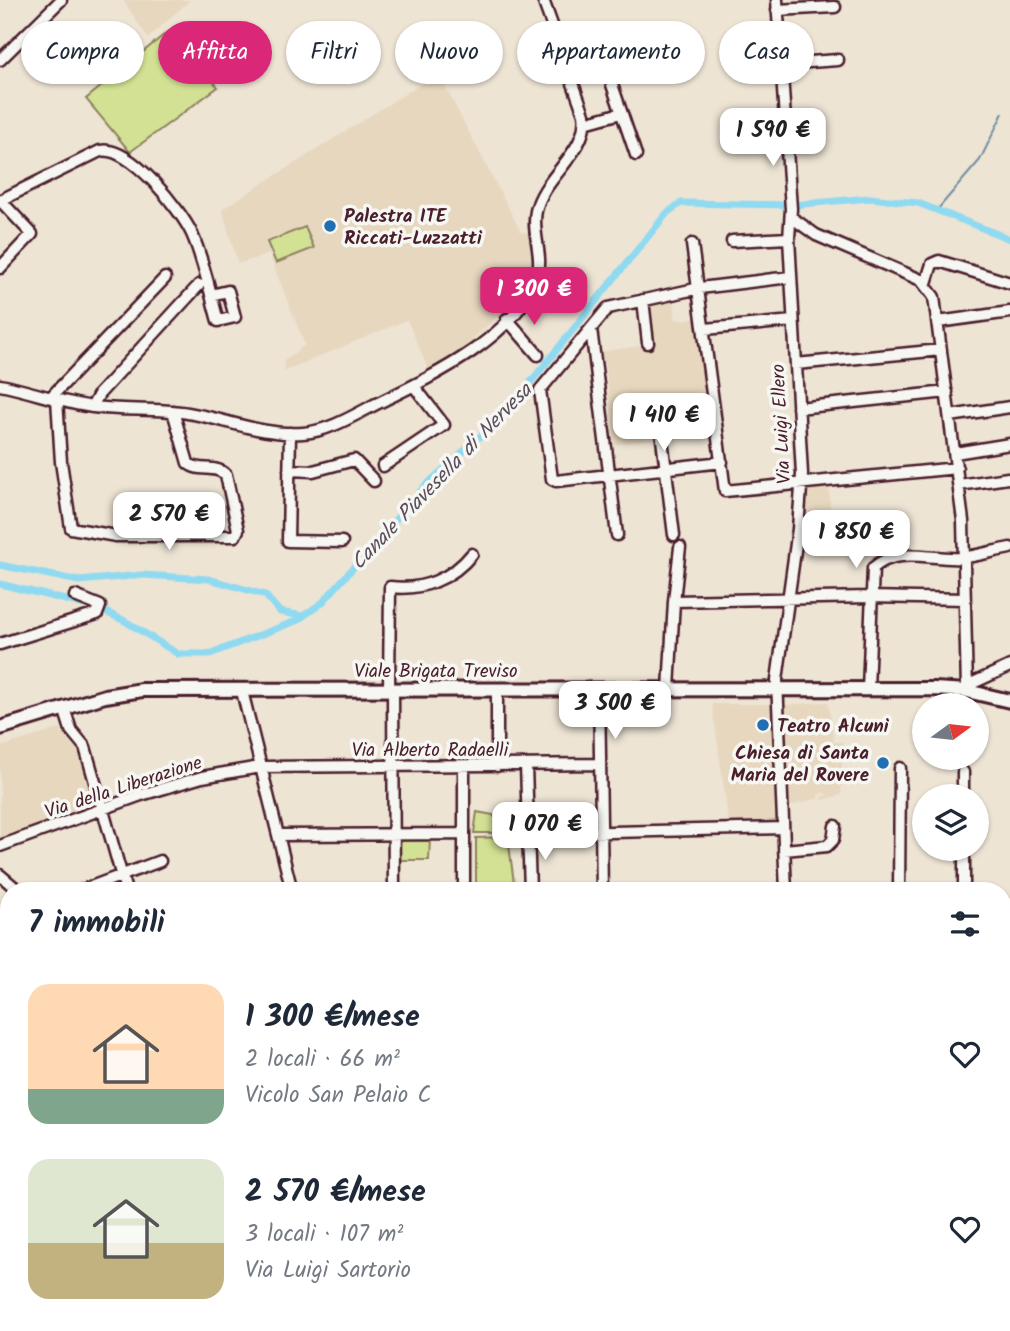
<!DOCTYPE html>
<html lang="it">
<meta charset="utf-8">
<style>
:root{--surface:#fff;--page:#f2f2f3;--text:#1f2937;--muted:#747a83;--accent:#db2777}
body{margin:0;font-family:Kalam,sans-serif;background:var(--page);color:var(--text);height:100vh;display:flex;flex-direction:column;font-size:26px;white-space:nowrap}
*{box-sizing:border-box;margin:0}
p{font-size:23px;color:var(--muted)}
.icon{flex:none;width:38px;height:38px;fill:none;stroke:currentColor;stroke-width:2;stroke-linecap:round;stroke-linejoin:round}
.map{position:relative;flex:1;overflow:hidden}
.details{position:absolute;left:0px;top:882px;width:1012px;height:450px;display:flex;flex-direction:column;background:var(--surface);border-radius:28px 28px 0 0;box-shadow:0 2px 5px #0004}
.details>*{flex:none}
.banner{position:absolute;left:21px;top:21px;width:970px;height:63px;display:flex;gap:14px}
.needle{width:46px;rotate:75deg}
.buttons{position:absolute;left:912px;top:693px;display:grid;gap:14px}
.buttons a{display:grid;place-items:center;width:77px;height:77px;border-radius:50%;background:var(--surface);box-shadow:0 2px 5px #0004;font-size:35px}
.price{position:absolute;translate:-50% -60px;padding:0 16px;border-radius:14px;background:#fff;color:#222;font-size:23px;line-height:46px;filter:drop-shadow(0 2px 4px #0008)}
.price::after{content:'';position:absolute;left:50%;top:42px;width:21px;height:16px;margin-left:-10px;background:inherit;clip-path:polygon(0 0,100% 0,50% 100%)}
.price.on{background:var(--accent);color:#fff}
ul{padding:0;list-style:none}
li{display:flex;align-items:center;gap:21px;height:175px;padding:0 28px}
li span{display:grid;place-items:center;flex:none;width:196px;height:140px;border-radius:21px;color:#555}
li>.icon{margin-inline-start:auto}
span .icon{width:84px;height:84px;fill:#fffc;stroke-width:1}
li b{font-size:30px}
h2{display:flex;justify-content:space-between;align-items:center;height:84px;padding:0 28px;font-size:30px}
.tag{padding:0 24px;border-radius:32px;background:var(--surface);box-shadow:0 2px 5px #0004;font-size:24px;line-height:63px}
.tag.on{background:var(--accent);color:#fff}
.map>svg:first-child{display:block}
</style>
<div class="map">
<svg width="1010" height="1331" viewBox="0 0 1010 1331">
<rect width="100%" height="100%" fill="#ede4d4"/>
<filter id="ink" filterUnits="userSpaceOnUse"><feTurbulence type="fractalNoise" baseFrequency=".0143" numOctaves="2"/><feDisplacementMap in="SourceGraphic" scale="14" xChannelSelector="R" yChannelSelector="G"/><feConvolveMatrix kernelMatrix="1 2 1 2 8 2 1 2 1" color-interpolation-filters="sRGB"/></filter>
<g filter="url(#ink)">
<path fill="#e7d7bf" d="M123 0H190L148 38Z
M435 75H439L521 232 533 234 530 242 537 266 528 286 500 318H496L472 340 473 344 429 371 407 320 284 371V361L305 345 269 254 238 264 222 209Z
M673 295 676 320 700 318 714 433 665 436 615 445 605 364 600 359 599 352 653 344 648 303Z
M829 484 831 535 801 539 807 486Z
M828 702 834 742H843L841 795 823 800 822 797 827 795 824 792 818 795 819 798 787 807 782 705Z
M712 704H772L778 823 729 824Z
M62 728 61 735 66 732 73 740 69 742 78 750 96 808 0 842V747Z
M9 1084V1160L0 1165V1090Z"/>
<path fill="#d3e194" stroke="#8e8060" stroke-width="2" d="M166 33 174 35 218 87 130 152 86 99Z
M305 227 314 248 276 263 267 242Z
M477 812 493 815 507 832 497 833 496 824 495 833H474Z
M508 837 515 891H476V838Z
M430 838 429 860H399V839Z"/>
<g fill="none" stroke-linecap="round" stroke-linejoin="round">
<path stroke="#748fa2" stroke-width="2" d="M937 210 980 160 1003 113"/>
<path stroke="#90daf1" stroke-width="7" d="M0 565 79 581 142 575 209 579 265 595 280 612 303 616
M0 584 95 607 125 621 178 654H210L296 621 322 603 426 485 505 414 667 213 681 203 792 205 870 198 918 203 1010 239"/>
<path stroke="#90daf1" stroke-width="12" d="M1003 1292 1010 1290
M728 1331 737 1323"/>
<g stroke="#4a1f2b" stroke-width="15">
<path id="minor" d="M777 0 791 209 789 238 802 474 798 529 777 680 786 891
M777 10 835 7
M0 60 61 0
M781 64 838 60
M607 70 636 155
M585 123 621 113
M0 200 32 234 0 268
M1 200 100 151C129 144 181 210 192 234 204 261 210 293 218 321L235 317 228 291 211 295
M791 217 816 235 921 280 934 297 963 521 967 691
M732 241 789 238
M692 244 725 491 957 468
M926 283 932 264 939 261 1010 283
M643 300 648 343
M507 319 538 355
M938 322 1010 312
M591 329 617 535
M705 329 793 321
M796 364 941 350
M0 385C31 391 62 403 93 407 125 411 157 408 188 413 226 419 263 436 303 433 329 431 353 416 376 404 429 378 514 339 536 279 545 257 531 234 536 211 543 176 590 151 584 114L543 0
M51 397 165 278
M57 399 61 462 71 528 116 536H235L238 530 226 475C216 464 198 473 188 463L173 411
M92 407 99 394 199 285
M798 408 947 392
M950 416 1010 407
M661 431 674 535
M290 433 288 541 342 542
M955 453 1010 444
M722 462 556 481 552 479 540 390 608 308 700 288 790 277
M383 466 444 425 414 386
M289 470 313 471 354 460 374 481
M959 485 1008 478
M674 601 870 597 965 599
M0 644 97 614 100 606 75 596
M497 689V766
M599 689 602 891
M669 689 674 601 680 547
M868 689 873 568C897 546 931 560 960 558 977 556 994 551 1010 548
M389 690 390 587C422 591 452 579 472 554
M393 690 394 891
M967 690 973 683 1010 666
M242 691 292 891
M64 708 71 730 85 747 126 891
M526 765 530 891
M464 766V891
M963 772V796
M527 834 783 828
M278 835 464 834
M0 846 141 795 202 777 260 767 600 764
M964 849V891
M784 850 827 846 833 840 835 826
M0 875 19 891
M80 891 160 861
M899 891 900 768
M1003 915H1010
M0 922 9 919
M1003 985H1010
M0 994 9 991
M0 1028 9 1025
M1003 1038H1010
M0 1059 9 1056
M1003 1135H1010
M0 1173 9 1167
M0 1246 9 1254
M1003 1253 1010 1249
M78 1323 87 1331
M688 1323 691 1330
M409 1329 424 1323
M0 1330 8 1331
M275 1331 292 1323"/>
</g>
<g stroke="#4a1f2b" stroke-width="18">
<path id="major" d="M0 728 105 696 142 690 934 689 967 691 1010 701"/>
</g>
<use href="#minor" stroke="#f6f6f2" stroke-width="10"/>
<use href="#major" stroke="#f6f6f2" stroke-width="12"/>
<path stroke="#4a1f2b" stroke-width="2" d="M1003 1308 1010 1307
M826 1331 857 1326
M849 1331 903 1323"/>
</g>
</g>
<g fill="#1f6fb2" stroke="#f6f6f2" stroke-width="2.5">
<circle cx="330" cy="226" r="7"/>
<circle cx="763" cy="725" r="7"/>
<circle cx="883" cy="763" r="7"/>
</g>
<g text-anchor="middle" stroke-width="7" stroke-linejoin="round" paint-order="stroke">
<g font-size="19" font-weight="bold" fill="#4a1f2b" stroke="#f6f6f2" text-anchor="start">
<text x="344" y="222">Palestra ITE<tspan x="344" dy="22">Riccati-Luzzatti</tspan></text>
<text x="777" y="732">Teatro Alcuni</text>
<text x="869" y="759" text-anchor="end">Chiesa di Santa<tspan x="869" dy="22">Maria del Rovere</tspan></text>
</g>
<g font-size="19" fill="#4a1f2b" stroke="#f6f6f2">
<text transform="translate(780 424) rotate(-93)" y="7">Via Luigi Ellero</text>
<text x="436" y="677">Viale Brigata Treviso</text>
<text x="430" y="756">Via Alberto Radaelli</text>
<text transform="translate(123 786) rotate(-18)" y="7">Via della Liberazione</text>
</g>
<g font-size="21" font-style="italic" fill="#5c4e5c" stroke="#f6f6f2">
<text transform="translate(441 476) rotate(-46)" y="7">Canale Piavesella di Nervesa</text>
</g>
</g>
</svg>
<div class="buttons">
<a><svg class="needle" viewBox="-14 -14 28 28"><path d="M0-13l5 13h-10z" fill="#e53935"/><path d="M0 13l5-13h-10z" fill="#747a83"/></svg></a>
<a><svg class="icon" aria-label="layers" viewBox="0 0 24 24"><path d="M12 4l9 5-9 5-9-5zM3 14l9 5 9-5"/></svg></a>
</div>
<b class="price" style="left:773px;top:168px">1 590 €</b>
<b class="price on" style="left:534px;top:327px">1 300 €</b>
<b class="price" style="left:664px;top:453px">1 410 €</b>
<b class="price" style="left:169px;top:552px">2 570 €</b>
<b class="price" style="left:856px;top:570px">1 850 €</b>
<b class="price" style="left:615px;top:741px">3 500 €</b>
<b class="price" style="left:545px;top:862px">1 070 €</b>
<div class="banner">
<a class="tag">Compra</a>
<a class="tag on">Affitta</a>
<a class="tag">Filtri</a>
<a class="tag">Nuovo</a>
<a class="tag">Appartamento</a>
<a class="tag">Casa</a>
</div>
<section class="details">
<h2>7 immobili<svg class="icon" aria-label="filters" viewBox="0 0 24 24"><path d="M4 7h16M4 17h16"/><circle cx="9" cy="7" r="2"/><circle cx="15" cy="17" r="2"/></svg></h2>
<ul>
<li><span style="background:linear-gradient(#ffd9b3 75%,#7fa58c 0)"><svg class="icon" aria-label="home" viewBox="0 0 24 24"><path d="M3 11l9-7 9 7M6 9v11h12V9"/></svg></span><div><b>1 300 €/mese</b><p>2 locali · 66 m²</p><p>Vicolo San Pelaio C</p></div><svg class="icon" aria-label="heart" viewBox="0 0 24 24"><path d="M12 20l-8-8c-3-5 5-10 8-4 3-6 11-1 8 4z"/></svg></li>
<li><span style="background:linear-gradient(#dfe7d0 60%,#c2b280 0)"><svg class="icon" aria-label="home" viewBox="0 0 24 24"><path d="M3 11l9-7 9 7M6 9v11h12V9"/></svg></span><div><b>2 570 €/mese</b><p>3 locali · 107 m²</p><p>Via Luigi Sartorio</p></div><svg class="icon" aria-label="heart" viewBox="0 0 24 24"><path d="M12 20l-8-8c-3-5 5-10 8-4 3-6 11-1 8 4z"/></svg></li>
</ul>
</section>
</div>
